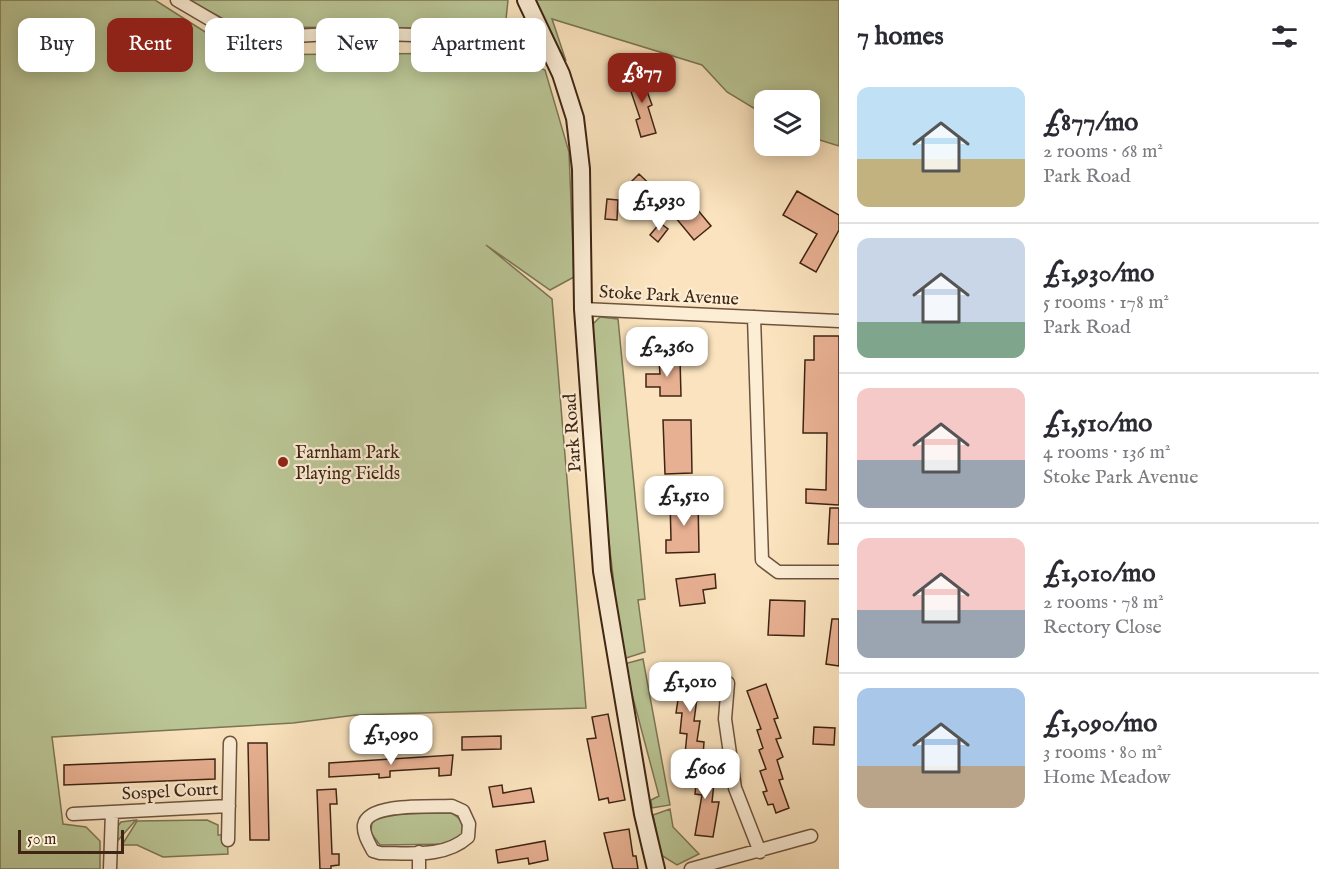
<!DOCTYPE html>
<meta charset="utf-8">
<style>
:root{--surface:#fff;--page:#f2f2f3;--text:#2b2b33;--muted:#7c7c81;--line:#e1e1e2;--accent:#8f2418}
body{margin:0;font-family:"IM FELL English",serif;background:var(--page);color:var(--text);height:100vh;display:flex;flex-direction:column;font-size:22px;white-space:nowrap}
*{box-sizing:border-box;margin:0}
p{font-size:20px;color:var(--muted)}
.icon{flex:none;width:33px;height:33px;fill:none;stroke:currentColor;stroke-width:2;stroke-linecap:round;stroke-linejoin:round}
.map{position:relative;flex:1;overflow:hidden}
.side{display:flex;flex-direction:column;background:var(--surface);width:480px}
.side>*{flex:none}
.hud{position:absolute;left:18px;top:18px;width:570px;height:54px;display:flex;gap:12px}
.buttons{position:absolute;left:754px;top:90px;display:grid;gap:12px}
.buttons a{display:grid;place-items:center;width:66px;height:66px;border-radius:12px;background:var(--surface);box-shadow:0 3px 15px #0003;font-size:30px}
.scale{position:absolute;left:18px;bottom:15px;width:106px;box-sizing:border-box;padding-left:6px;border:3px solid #3f2513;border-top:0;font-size:16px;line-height:21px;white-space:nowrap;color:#3f2513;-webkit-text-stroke:4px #fcedd5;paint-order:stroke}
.price{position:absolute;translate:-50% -51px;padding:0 14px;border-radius:12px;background:#fff;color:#222;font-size:20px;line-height:39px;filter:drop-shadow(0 2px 3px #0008)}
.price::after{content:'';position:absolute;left:50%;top:36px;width:18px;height:14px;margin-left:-9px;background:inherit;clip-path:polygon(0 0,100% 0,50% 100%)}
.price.on{background:var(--accent);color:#fff}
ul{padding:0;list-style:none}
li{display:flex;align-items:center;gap:18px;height:150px;padding:0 18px}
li+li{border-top:2px solid var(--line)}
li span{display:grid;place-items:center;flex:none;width:168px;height:120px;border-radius:12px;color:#555}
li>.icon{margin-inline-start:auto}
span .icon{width:72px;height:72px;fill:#fffc;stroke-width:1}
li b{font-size:26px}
h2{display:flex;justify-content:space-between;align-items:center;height:72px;padding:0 18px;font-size:26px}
.chip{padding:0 21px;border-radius:12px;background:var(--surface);box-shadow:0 3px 15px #0003;font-size:21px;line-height:54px}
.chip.on{background:var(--accent);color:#fff}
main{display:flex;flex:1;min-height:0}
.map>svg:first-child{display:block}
</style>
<main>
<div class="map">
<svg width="839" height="869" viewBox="0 0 839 869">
<rect width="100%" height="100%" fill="#fae3be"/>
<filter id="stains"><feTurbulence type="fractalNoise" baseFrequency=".00333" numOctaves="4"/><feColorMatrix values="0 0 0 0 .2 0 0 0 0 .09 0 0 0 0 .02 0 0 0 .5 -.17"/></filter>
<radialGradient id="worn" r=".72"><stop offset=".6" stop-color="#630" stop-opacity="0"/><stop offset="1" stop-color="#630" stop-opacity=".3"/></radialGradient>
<path fill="#bac595" stroke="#7c7554" stroke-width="1.5" d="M0 0H155L210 35 222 55 498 53 545 70 569 152 574 277 550 290 486 245 552 299 586 708 356 715 293 723 52 737 63 824 86 827 100 841V869H0Z
M189 0H508L505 29 265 27 231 23Z
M533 0H839V146L810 137V100H765V115L727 92 702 65 552 19 566 61Z
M600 317 618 319 645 599 638 600 645 652 623 659 604 501 591 326Z
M643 659 670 805 652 808 651 800 659 796 624 664Z
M670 809 673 827 699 854 677 865 661 855 653 815Z
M451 813C461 818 463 822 463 834L452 844 380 845 371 833 372 820 381 814Z
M136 820 113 846 115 830 121 822Z
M207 820 218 825V835H227L228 854 163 857 137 845H122L137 821Z"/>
<path fill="#e7b092" stroke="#3f2513" stroke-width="1.5" d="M640 72 652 105 648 107 656 133 641 137 636 120 640 118 626 77Z
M639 174 664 198 649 215 623 190Z
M797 191 839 215V230L816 272 800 263 817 234 783 215Z
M607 199 618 200 617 220 605 219Z
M682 202 697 209 711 226 694 240 675 217Z
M660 223 668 229 658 242 650 235Z
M814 336H839V505L806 503V489L826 490 827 433H803L805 360H814Z
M680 359 681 396H660V387H646V374H660L659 360Z
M663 420H691L692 473 665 474Z
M698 499 699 552 666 553V540H671L670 500Z
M830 508H839V544H828Z
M715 574 716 588 703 590 705 603 680 606 676 579Z
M770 600 805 601 804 636 768 635Z
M832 619H839V666L826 664Z
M682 673 700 675 694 721H700L697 741 704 742 703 756 685 754 687 734 680 733 682 713H676Z
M766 684 778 718 774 719 781 738 776 739 783 757 777 760 783 779 779 780 789 808 776 813 773 804 768 805 763 792 767 791 760 771 766 769 759 750 763 748 757 730 761 729 747 691Z
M608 714 625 800 609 803 608 798 599 800 587 739 596 738 592 717Z
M814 727 835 728 834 745 813 744Z
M501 736V749L462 750V737Z
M248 743H267L269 840H250Z
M453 755 451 775 439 776V768L390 771V777L379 778V774L329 777V763Z
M215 759V779L64 785V765Z
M692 760 710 762 707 782 714 783 712 802H719L713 837 695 835 702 795 695 794 697 774H690Z
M502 785 503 793 531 788 534 802 493 807 489 787Z
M336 789 337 804H330L332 854H339V865L331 866V869H320L317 790Z
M629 829 633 856H636L638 869H613L604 833Z
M545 841 548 860 529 864 528 858 498 863 496 850Z"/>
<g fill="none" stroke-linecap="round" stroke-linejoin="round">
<g stroke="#6e543e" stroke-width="15">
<path id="minor" d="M177 0 223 27 240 33 294 36 349 33 543 39
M583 309 839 321
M754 317 762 560 778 572H839
M728 683 725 719 735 788 760 852
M452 806 463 811 469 824 468 837C445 858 410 853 380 853L373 851C369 843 363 834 364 825 368 802 434 807 452 806Z
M73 814 229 806
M228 840 230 743
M110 869 112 812
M419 869V852
M691 869 811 836"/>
</g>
<g stroke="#3f2513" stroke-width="20">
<path id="secondary" d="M526 0 561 74 575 118 581 169 583 309 602 571 643 814 656 869"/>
</g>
<use href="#minor" stroke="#fcedd5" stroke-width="12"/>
<use href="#secondary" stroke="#fcedd5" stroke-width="16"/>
</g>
<circle fill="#8f2418" stroke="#fcedd5" stroke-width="2" cx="283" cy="462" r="6"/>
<g text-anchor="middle" stroke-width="4.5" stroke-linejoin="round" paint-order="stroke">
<g font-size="18" fill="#3f2513" stroke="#fcedd5">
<text transform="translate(669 295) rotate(3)" y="6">Stoke Park Avenue</text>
<text transform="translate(572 433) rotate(-94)" y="6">Park Road</text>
<text transform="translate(170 791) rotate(-3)" y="6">Sospel Court</text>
</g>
<g font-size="18" fill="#3f2513" stroke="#fcedd5" text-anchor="start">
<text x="295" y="458">Farnham Park<tspan x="295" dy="21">Playing Fields</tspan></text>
</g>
</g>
<rect width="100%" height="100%" filter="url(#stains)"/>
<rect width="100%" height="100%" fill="url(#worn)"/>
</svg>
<div class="buttons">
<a><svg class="icon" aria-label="layers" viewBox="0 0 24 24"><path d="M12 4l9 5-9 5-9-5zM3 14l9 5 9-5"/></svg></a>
</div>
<div class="scale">50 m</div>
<b class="price on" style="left:642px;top:104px">£877</b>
<b class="price" style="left:659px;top:232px">£1,930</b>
<b class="price" style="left:667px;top:378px">£2,360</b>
<b class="price" style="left:684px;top:527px">£1,510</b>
<b class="price" style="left:690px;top:713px">£1,010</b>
<b class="price" style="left:391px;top:766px">£1,090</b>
<b class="price" style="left:705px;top:800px">£606</b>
<div class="hud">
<a class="chip">Buy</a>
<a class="chip on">Rent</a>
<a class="chip">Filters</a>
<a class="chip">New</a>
<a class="chip">Apartment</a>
</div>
</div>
<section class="side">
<h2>7 homes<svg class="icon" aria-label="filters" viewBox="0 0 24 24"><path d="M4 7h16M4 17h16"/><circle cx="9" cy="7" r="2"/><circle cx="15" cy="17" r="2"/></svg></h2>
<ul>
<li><span style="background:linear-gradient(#bfe0f5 60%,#c2b280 0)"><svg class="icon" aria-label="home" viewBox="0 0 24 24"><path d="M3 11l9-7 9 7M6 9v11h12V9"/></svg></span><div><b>£877/mo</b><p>2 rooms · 68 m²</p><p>Park Road</p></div></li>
<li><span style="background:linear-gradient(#c9d6e8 70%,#7fa58c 0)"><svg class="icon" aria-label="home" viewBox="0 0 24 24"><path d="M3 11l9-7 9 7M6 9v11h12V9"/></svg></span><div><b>£1,930/mo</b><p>5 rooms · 178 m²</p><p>Park Road</p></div></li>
<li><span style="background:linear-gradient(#f6c9c9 60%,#9aa5b1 0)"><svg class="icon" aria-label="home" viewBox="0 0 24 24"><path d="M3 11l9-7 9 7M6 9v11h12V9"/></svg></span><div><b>£1,510/mo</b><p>4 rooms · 136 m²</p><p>Stoke Park Avenue</p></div></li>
<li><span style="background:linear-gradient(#f6c9c9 60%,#9aa5b1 0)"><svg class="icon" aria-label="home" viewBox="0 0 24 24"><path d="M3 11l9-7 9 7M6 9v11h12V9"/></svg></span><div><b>£1,010/mo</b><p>2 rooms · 78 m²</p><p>Rectory Close</p></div></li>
<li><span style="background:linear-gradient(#a9c7e8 65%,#b9a48a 0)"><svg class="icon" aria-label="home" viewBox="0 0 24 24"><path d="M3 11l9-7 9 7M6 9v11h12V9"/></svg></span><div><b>£1,090/mo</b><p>3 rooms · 80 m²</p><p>Home Meadow</p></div></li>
</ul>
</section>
</main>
